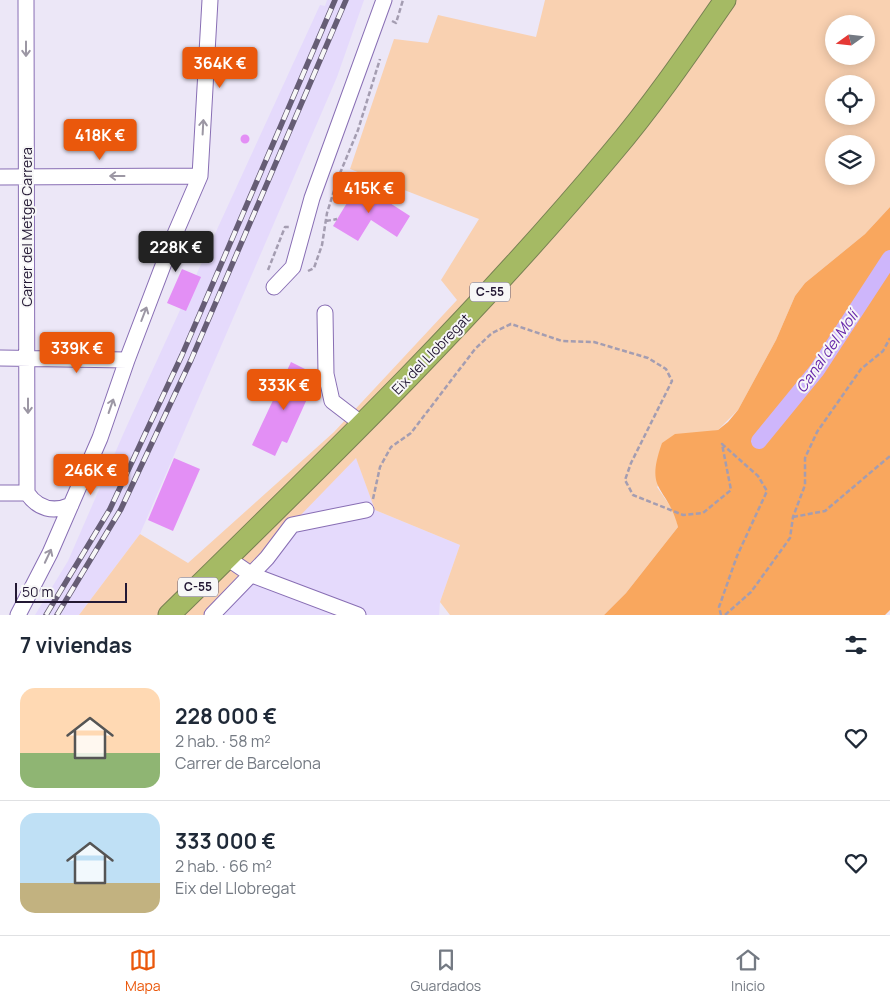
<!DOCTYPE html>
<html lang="es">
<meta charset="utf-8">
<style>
:root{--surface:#fff;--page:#f2f2f3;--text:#1f2937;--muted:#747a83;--line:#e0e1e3;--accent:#ea580c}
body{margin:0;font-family:Manrope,sans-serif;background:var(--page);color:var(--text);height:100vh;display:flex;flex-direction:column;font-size:19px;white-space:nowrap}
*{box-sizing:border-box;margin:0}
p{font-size:16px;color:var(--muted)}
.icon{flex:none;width:28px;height:28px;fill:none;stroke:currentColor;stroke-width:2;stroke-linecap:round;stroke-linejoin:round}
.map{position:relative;height:615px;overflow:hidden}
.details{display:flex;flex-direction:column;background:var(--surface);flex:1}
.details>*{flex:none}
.needle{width:32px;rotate:255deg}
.tools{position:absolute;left:825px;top:15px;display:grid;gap:10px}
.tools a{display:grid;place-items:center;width:50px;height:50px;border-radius:50%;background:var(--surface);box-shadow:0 2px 12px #0003;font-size:25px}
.scale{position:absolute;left:15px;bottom:12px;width:112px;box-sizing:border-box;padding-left:5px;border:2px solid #231834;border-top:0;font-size:14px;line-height:18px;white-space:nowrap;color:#231834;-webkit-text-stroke:4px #f7f7f7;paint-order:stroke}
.price{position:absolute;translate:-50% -42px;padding:0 11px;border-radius:5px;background:var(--accent);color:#fff;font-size:16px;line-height:32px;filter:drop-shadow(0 1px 2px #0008)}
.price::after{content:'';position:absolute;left:50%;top:30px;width:15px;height:11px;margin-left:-8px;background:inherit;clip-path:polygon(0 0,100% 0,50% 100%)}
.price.selected{background:#222;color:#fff}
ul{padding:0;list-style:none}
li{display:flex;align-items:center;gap:15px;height:125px;padding:0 20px}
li+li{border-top:1px solid var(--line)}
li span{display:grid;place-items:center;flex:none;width:140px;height:100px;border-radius:15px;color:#555}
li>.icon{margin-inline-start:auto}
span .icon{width:60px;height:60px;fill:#fffc;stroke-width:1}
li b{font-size:21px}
h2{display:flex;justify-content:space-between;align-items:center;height:60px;padding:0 20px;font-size:21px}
.tab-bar{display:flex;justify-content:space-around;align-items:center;height:70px;border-top:1px solid var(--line);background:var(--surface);font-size:14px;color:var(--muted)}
.tab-bar a{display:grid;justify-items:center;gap:2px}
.tab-bar .selected{color:var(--accent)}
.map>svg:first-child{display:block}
</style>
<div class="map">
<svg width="890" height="615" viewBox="0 0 890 615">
<rect width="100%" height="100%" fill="#ece7f7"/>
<path fill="#e5dafc" d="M327 0H364L337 77 140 534 79 615H35L68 561 125 430 320 5 325 6Z
M356 457 375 510 460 545 440 602 439 615H204Z"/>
<path fill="#f9d1b1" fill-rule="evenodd" d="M545 0H890V207L865 234 805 283 795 296 776 340 738 410 718 430 703 433 657 487 675 513 678 527 626 593 604 615H450L440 602 460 545 375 510 356 458 204 615H79L140 534 188 563 334 432 457 300 441 280 479 219 350 169 394 39 428 43 438 15 536 37ZM834 24H866V56H834ZM834 84H866V116H834ZM834 144H866V176H834Z"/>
<path fill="#f9a75e" d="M890 207V610L885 615H604L626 593 678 527C667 484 644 494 662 443L675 434 718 430 728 422 738 410 776 340 795 296 805 283 865 234Z"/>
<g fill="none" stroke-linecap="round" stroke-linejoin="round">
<path stroke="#ceb6fb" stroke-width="16" d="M759 441 817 370 890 258"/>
</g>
<path fill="#e38ff5" d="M240.5 139a4.5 4.5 0 1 1 9 0a4.5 4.5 0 1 1-9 0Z
M359 183 410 216 397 237 371 220 358 241 333 226Z
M182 269 201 277 186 311 167 303Z
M291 362 307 370 303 379 311 383 305 398 307 399 287 443 282 441 275 456 252 445Z
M174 458 200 469 173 531 148 520Z"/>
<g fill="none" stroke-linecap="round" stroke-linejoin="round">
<g stroke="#886eb4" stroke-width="17">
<path id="minor" d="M26 0 27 493C38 509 53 513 71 505
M0 177 200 176
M274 287 293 267 312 198 384 0
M325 313 326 374 332 401 362 424
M0 358 127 360
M0 493H27
M227 558 252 575 358 615
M18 615 50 553 100 438 127 360 175 234 200 176 210 0
M212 615 267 558 292 525 366 510"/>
</g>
<g stroke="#788153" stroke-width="23">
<path id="highway" d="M169 615C321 466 474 318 611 154 652 106 689 52 725 0"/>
</g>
<path stroke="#a49db1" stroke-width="2.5" stroke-dasharray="5 2.5" stroke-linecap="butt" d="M392 21 396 23 403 0
M326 221 337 219
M268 270 285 227H289
M308 271 314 268 322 245 327 213 338 178 358 130 380 59
M373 499 380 467 391 447 411 433 475 349 492 333 511 324 562 341 594 342 648 358 666 369 672 381 631 463 625 480 633 495 683 515 703 513 731 490 722 444 758 476 767 491 737 556 719 607 721 615
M793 517 825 511 890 456
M725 615 751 592 790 538 793 517 805 485V458L817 432 861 369 883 351 890 338"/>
<use href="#minor" stroke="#fff" stroke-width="15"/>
<use href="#highway" stroke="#a5ba64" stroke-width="21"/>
<g stroke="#665d75" stroke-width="5.5">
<path id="rail" d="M46 615 110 509 182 355 335 0
M57 615 121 509 191 360 346 0"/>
</g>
<use href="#rail" stroke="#f7f7f7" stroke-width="4" stroke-dasharray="11" stroke-linecap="butt"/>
</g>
<defs><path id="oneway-shaft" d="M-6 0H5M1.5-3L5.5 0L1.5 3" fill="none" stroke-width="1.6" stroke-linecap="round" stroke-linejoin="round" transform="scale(1.25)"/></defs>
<g stroke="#9c97a4">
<use href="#oneway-shaft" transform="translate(26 49) rotate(90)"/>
<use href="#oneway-shaft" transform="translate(203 127) rotate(-87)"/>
<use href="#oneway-shaft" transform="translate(117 176) rotate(180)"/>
<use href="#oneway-shaft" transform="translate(144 314) rotate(-69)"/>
<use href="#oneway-shaft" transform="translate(28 406) rotate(90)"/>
<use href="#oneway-shaft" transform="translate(111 406) rotate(-71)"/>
<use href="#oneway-shaft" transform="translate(48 556) rotate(-65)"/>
</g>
<g text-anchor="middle" stroke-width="4" stroke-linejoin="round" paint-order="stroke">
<g fill="#f7f7f7" stroke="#635b6e" stroke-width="1">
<rect x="470" y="282.5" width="40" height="19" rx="4"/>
<rect x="178" y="577.5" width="40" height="19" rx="4"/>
</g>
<g font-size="12" font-weight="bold" fill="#231834">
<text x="490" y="296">C-55</text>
<text x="198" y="591">C-55</text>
</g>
<g font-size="14" fill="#231834" stroke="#f7f7f7">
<text transform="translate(27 227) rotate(-90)" y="5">Carrer del Metge Carrera</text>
<text transform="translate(431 354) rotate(-46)" y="5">Eix del Llobregat</text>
</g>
<g font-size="15" font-style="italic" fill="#6728ab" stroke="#f7f7f7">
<text transform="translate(827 352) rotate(-55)" y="5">Canal del Molí</text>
</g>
</g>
</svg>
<div class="tools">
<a><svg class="needle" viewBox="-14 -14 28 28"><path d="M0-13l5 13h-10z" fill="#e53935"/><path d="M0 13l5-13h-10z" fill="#747a83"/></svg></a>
<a><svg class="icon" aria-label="locate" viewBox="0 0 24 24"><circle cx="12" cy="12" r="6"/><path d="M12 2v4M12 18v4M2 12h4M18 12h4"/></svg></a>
<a><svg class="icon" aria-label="layers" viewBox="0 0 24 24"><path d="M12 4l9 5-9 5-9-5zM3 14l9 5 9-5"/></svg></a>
</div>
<div class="scale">50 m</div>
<b class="price" style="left:220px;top:89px">364K €</b>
<b class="price" style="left:100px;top:161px">418K €</b>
<b class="price" style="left:369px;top:214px">415K €</b>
<b class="price selected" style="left:176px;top:273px">228K €</b>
<b class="price" style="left:77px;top:374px">339K €</b>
<b class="price" style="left:284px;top:411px">333K €</b>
<b class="price" style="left:91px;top:496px">246K €</b>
</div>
<section class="details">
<h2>7 viviendas<svg class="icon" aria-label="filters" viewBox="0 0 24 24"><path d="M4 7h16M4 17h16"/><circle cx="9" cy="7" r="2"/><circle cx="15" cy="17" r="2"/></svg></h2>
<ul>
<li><span style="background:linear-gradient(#ffd9b3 65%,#8fb573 0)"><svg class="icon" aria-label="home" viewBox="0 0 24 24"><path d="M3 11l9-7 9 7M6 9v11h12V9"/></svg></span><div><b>228 000 €</b><p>2 hab. · 58 m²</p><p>Carrer de Barcelona</p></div><svg class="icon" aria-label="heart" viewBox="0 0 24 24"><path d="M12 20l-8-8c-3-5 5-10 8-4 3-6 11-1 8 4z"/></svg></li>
<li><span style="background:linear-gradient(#bfe0f5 70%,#c2b280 0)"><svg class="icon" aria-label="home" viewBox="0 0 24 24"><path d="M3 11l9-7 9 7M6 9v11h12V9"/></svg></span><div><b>333 000 €</b><p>2 hab. · 66 m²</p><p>Eix del Llobregat</p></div><svg class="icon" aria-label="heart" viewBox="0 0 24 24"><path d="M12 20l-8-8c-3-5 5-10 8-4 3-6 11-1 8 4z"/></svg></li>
</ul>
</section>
<nav class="tab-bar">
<a class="selected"><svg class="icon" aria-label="map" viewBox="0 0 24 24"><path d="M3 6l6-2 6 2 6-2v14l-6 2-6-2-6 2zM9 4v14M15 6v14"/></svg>Mapa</a>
<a><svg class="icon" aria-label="saved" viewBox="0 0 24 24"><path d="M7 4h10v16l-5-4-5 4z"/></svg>Guardados</a>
<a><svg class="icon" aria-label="home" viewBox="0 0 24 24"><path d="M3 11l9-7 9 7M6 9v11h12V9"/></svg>Inicio</a>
</nav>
